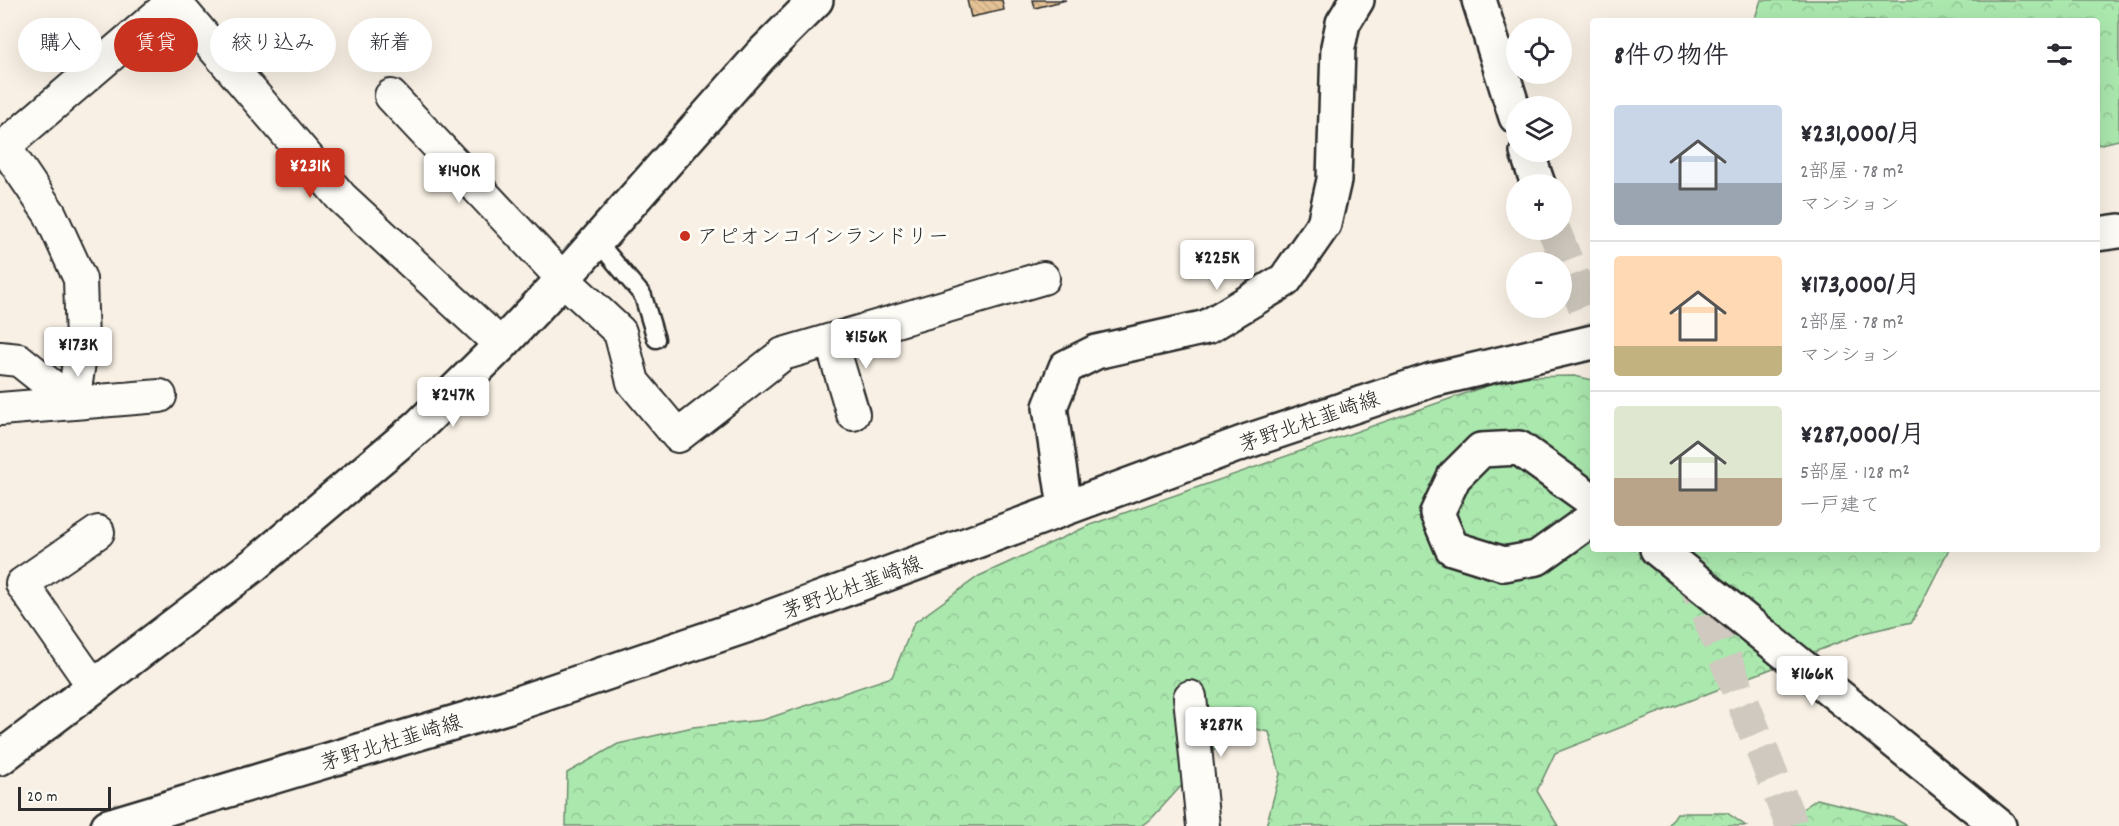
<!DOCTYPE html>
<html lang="ja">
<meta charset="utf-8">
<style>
:root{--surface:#fff;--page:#f7f7f7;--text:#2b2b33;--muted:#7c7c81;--line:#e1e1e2;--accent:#c8321e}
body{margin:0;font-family:Dekko,"Klee One",sans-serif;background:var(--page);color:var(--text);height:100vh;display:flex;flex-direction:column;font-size:22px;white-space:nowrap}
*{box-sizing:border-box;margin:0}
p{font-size:20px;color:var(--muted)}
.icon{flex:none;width:33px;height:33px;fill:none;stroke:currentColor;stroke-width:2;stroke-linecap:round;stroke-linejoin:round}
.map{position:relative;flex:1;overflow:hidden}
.side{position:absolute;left:1590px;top:18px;width:510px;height:534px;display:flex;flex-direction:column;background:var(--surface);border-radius:6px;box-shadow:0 6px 24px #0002}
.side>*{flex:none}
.banner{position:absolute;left:18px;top:18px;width:570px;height:54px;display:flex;gap:12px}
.tools{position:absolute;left:1506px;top:18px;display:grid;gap:12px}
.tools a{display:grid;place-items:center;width:66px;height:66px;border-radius:50%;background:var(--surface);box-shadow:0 6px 24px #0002;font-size:30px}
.scale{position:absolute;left:18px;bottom:15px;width:93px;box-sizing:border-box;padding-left:6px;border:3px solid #2b2b2b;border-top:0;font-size:16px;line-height:21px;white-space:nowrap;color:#2b2b2b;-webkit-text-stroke:4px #fdfcf7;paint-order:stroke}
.price{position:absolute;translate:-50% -51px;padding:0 14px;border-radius:6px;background:#fff;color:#222;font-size:20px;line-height:39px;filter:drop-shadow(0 2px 3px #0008)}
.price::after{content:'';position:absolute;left:50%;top:36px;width:18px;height:14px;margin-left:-9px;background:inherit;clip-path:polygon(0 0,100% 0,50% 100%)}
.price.selected{background:var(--accent);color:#fff}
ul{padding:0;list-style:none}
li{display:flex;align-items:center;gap:18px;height:150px;padding:0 24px}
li+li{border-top:2px solid var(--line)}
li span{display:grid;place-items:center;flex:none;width:168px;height:120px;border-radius:6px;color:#555}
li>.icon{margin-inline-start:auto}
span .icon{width:72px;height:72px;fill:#fffc;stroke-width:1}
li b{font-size:26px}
h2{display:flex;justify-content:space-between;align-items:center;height:72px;padding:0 24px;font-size:26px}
.pill{padding:0 21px;border-radius:27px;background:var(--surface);box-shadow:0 6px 24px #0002;font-size:21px;line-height:54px}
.pill.selected{background:var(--accent);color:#fff}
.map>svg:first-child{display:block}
</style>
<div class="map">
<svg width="2119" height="826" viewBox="0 0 2119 826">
<defs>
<pattern id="forest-crowns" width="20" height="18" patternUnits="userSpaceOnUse" patternTransform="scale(1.5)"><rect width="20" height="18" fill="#abe8ae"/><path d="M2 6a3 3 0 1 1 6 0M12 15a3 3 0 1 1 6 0" fill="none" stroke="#93c796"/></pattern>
<pattern id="building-back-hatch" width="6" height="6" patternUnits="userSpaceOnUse" patternTransform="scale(1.5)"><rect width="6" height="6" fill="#e5c296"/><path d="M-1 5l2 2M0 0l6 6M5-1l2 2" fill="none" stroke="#c5a781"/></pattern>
</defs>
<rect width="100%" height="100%" fill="#f8f0e4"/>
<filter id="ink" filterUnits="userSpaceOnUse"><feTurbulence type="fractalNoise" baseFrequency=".0167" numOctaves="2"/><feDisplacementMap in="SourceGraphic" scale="12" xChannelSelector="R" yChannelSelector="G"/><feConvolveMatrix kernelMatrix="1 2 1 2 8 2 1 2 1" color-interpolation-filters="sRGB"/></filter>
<g filter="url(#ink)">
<path fill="url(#forest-crowns)" stroke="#6b8a6c" stroke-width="1.5" d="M1761 0H2119V140L2097 145V21H1754Z
M1574 376 1593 380V549H1949L1912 622 1863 633 1555 753 1537 791 1558 826H1266L1280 774 1269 732 1237 725 1153 817 1141 826H566L567 773 618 744 693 727 763 720 892 677 914 623 979 576 1090 525 1512 377Z
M1817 799 1893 818 1908 826H1778Z
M1677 813H1727L1746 826H1668Z"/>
<path fill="url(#building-back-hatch)" stroke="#2b2b2b" stroke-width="1.5" d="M967 0H1002L1004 10 971 17Z
M1033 0H1066L1035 8Z"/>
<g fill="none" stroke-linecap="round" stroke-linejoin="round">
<path stroke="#cfc9bf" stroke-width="33" stroke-dasharray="33 16" stroke-linecap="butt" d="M1554 230 1593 327
M1689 567 1792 826"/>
<g stroke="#2b2b2b" stroke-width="21">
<path id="lane" d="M597 241 643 296 656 339"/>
</g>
<g stroke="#2b2b2b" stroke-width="36">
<path id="street" d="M173 0 341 197 501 345
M391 96 563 279 620 332 633 382 678 436 783 354 1043 278
M4 146 50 214 80 279 82 342 73 403
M0 150 174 1
M831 340 853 414
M0 358 19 360 73 403
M0 409 160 396
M94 687 22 584 98 532
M1190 697 1203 826"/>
</g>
<g stroke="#2b2b2b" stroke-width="38">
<path id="secondary" d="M1593 501 1519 448 1481 450 1454 477 1437 513 1452 548 1504 564 1537 558 1593 518
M1065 507 1050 407 1066 367 1096 352 1207 327 1285 280 1324 224 1334 180 1338 47 1343 23 1357 0
M1657 549 1999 826
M0 758 255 564 420 425 501 345 563 279 760 56 816 0"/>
</g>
<g stroke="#2b2b2b" stroke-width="38">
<path id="primary" d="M2097 234 2119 231
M108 826 506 707 754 623 1248 441 1432 380 1593 342"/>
</g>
<g stroke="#2b2b2b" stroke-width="38">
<path id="highway" d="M1479 0 1516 117
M1527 152 1538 184"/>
</g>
<use href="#lane" stroke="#fdfcf7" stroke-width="16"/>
<use href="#street" stroke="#fdfcf7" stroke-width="32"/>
<use href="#secondary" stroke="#fdfcf7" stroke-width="33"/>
<use href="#primary" stroke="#fdfcf7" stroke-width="33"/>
<use href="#highway" stroke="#fdfcf7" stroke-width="33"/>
</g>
</g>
<circle fill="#c8321e" stroke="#fdfcf7" stroke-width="2" cx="685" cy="236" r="6"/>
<g text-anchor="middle" stroke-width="6" stroke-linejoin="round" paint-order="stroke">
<g font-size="21" fill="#2b2b2b" stroke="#fdfcf7" text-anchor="start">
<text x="697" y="243">アピオンコインランドリー</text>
</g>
<g font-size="21" fill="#2b2b2b" stroke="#fdfcf7">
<text transform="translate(1309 421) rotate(-19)" y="7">茅野北杜韮崎線</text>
<text transform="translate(852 587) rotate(-20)" y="7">茅野北杜韮崎線</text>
<text transform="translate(391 742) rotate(-17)" y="7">茅野北杜韮崎線</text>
</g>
</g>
</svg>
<div class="tools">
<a><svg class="icon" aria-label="locate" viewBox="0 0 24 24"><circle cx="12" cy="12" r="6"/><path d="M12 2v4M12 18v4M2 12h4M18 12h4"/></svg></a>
<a><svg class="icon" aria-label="layers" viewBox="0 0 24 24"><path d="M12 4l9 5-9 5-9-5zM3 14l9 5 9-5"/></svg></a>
<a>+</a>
<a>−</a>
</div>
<div class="scale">20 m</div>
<b class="price selected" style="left:310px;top:199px">¥231K</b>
<b class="price" style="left:459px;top:204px">¥140K</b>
<b class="price" style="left:1217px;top:291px">¥225K</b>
<b class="price" style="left:866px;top:370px">¥156K</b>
<b class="price" style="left:78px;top:378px">¥173K</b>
<b class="price" style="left:453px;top:428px">¥247K</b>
<b class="price" style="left:1812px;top:707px">¥166K</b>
<b class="price" style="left:1221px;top:758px">¥287K</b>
<div class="banner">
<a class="pill">購入</a>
<a class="pill selected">賃貸</a>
<a class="pill">絞り込み</a>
<a class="pill">新着</a>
</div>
<section class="side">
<h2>8件の物件<svg class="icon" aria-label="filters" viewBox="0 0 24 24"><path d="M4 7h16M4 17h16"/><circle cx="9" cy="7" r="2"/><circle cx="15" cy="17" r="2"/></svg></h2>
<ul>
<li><span style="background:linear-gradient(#c9d6e8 65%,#9aa5b1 0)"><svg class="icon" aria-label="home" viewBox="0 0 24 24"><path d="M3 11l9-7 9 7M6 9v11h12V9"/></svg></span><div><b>¥231,000/月</b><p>2部屋 · 78 m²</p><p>マンション</p></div></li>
<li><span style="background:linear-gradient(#ffd9b3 75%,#c2b280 0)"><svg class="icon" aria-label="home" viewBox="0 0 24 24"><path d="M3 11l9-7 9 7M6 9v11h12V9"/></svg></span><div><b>¥173,000/月</b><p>2部屋 · 78 m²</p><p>マンション</p></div></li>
<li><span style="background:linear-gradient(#dfe7d0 60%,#b9a48a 0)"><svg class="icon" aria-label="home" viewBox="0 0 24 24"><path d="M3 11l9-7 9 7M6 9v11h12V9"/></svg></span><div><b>¥287,000/月</b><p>5部屋 · 128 m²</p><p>一戸建て</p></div></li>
</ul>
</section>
</div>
